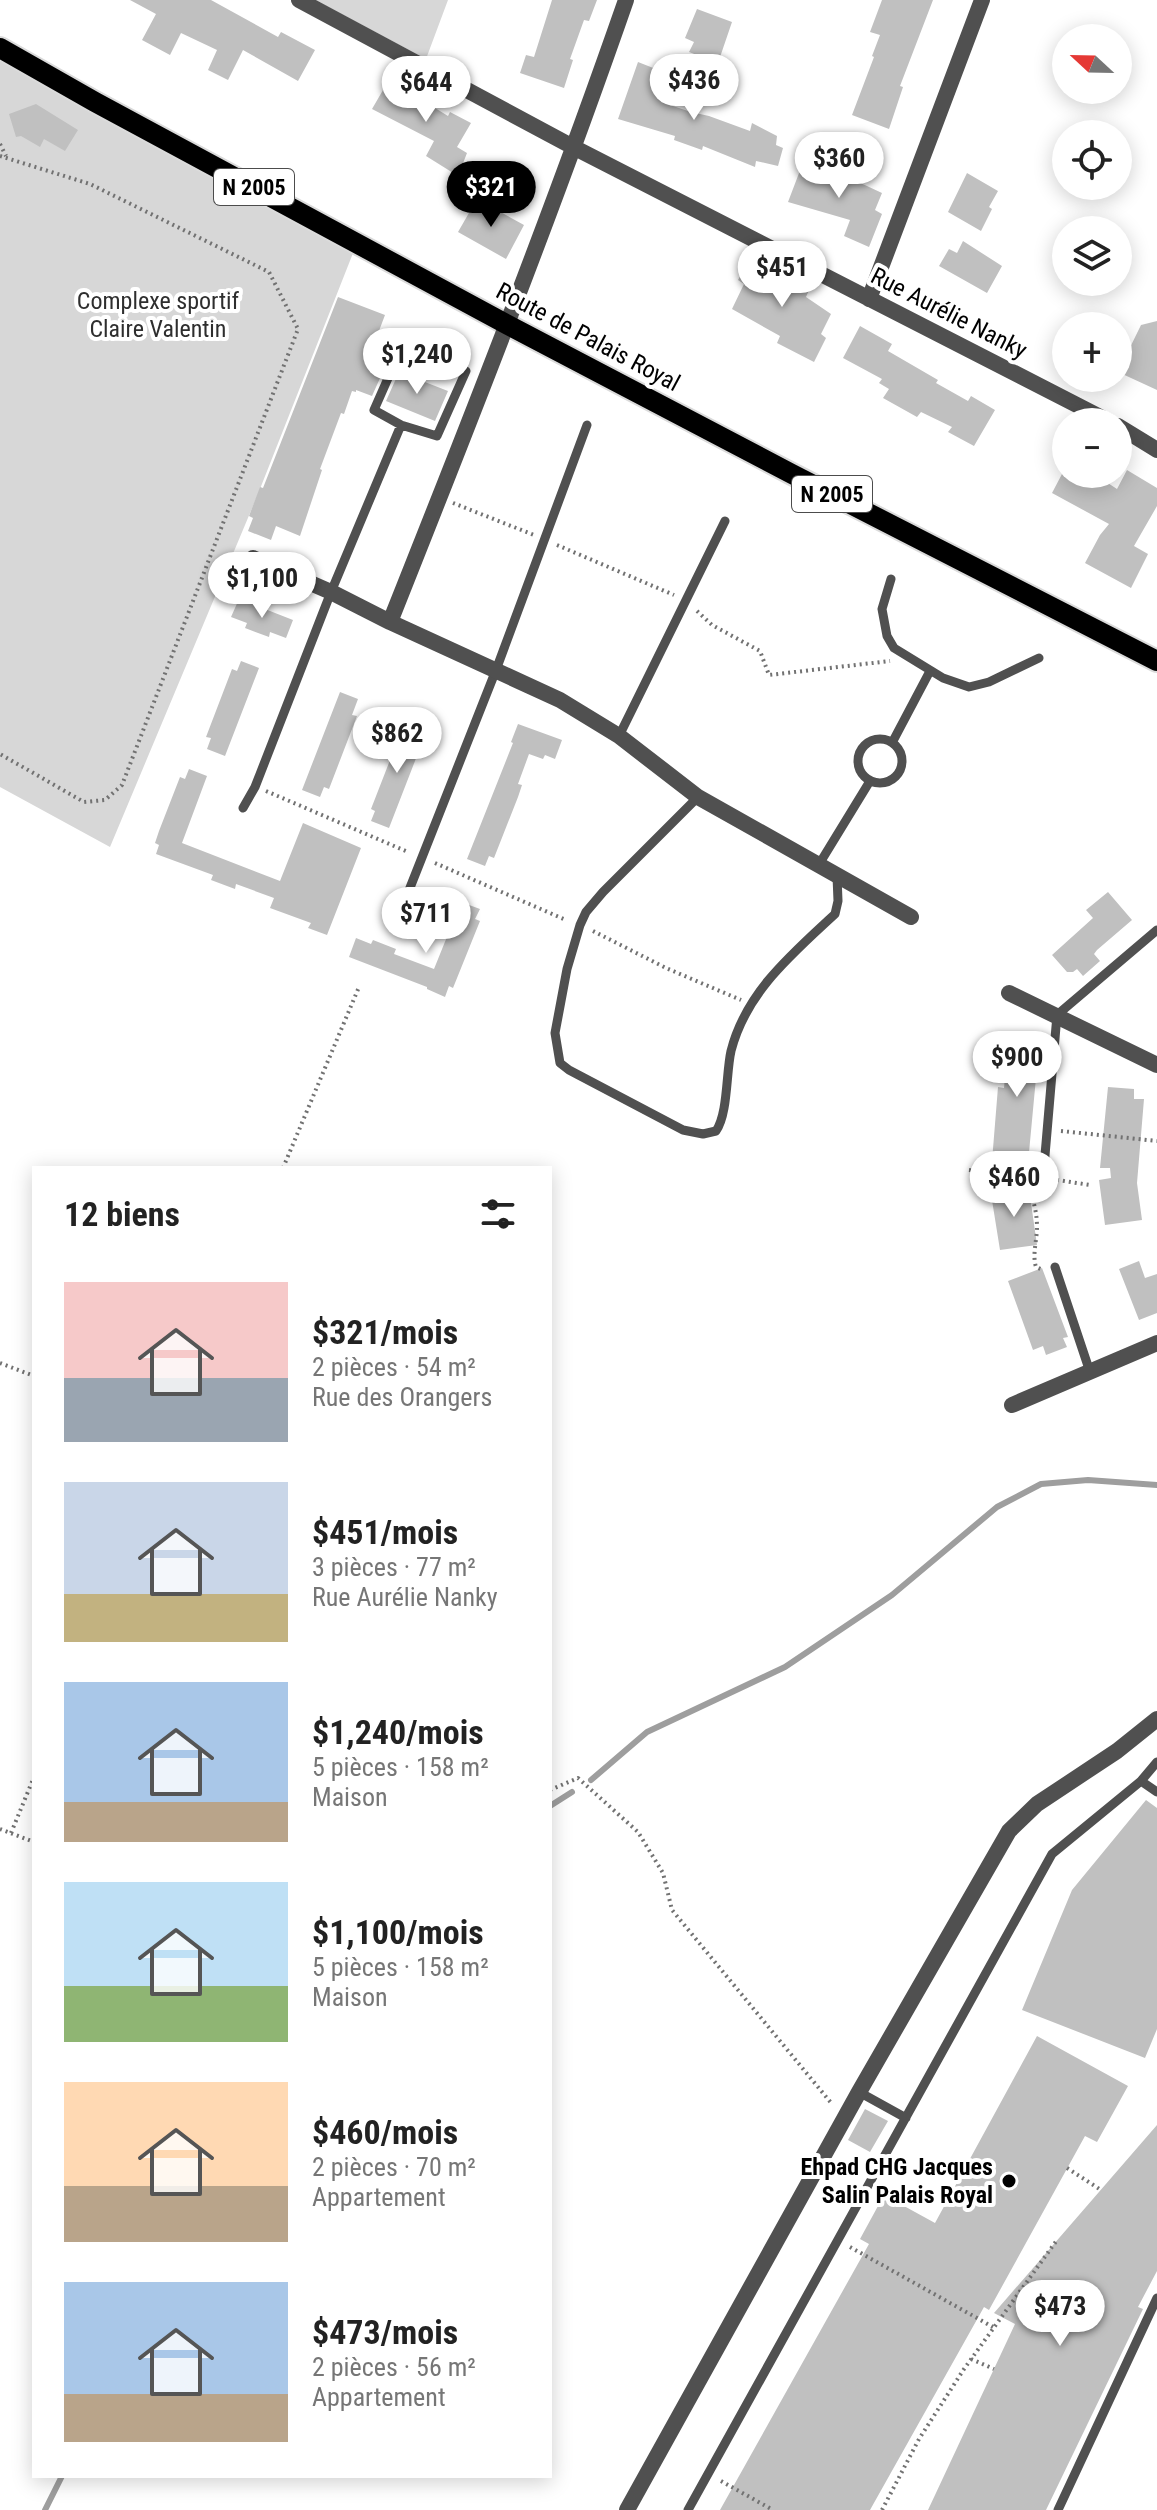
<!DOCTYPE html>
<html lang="fr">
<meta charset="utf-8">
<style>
:root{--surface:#fff;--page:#f6f6f6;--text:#222;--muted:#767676;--accent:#000}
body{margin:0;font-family:"Roboto Condensed",sans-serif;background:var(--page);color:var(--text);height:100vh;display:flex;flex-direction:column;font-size:30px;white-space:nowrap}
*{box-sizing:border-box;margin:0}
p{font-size:26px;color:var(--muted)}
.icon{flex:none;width:44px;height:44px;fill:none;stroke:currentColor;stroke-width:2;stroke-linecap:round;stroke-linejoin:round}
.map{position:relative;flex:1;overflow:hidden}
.panel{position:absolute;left:32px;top:1166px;width:520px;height:1312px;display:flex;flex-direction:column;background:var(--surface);border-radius:0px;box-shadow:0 4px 20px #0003}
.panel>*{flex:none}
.needle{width:52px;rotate:292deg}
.buttons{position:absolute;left:1052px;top:24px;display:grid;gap:16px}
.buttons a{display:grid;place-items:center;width:80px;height:80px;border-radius:50%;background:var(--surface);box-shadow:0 4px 20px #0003;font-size:40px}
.price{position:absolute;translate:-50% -68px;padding:0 18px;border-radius:28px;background:#fff;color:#222;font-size:26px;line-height:52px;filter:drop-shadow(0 2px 4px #0008)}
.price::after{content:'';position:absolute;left:50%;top:48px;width:24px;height:18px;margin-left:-12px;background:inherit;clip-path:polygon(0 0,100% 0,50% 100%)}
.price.on{background:var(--accent);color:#fff}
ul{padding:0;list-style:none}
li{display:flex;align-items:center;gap:24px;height:200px;padding:0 32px}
li span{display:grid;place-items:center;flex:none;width:224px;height:160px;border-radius:0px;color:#555}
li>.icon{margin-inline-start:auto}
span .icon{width:96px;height:96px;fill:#fffc;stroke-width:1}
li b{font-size:34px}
h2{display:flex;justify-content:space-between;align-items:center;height:96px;padding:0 32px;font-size:34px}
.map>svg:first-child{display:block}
</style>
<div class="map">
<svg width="1157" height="2510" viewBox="0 0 1157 2510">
<rect width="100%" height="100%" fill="#fff"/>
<path fill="#d7d7d7" d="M315 0H448L426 59Z
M0 48 357 243 258 494 110 847 0 787Z"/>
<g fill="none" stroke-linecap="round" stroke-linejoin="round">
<path stroke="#9e9e9e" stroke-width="6" d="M591 1780 647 1732 785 1667 892 1595 997 1507 1041 1484 1088 1480 1157 1485
M550 1806 572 1792
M45 2510 62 2476"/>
</g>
<path fill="#c0c0c0" d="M130 0H211L278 37 281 32 315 50 298 81 243 50 228 80 208 70 217 50 181 33 170 55 142 40 156 14Z
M552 0H597L589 21 584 20 570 59 573 60 564 88 520 73 526 55 534 57Z
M882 0H933L900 86 903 87 889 129 852 115 874 57 872 56 880 35 870 32Z
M697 9 732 22 718 63 689 52 694 42 685 38Z
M638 62 671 75 661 102 691 112 709 116 750 131 752 123 777 136 776 145 783 148 778 166 756 161 755 167 703 146 702 150 674 140 675 136 618 119Z
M390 78 424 97 422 100 448 116 450 112 471 123 457 147 467 153 458 176 426 156 434 141 372 109Z
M36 104 78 130 65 151 44 139 40 147 21 136 16 137 9 114Z
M804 160 839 172V173L882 193 875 210 882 214 869 247 844 236 850 220 788 202Z
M967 173 998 191 989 207 992 209 981 231 948 212Z
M477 199 524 225 506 259 458 232Z
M963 241 1002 266 987 293 939 266 949 249 957 253Z
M751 256 768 268 809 290 806 297 831 314 821 334 826 338 814 362 777 343 780 336 732 309 744 284 738 280Z
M338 297 385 315 368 360 385 367 372 396 356 390V392L352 391 344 414 341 413 320 469 322 470 300 536 276 526 271 540 248 531 253 518 249 516 260 487 263 488Z
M1157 321V390L1118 372 1141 325Z
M860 326 892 344 888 351 938 380 936 383 968 401 971 396 995 410 974 446 948 432 952 427 921 412 917 417 883 398 889 389 879 383 882 379 843 358Z
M399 372 448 391 435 421 386 401Z
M1127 470 1157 488V506L1134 546 1148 554 1131 588 1085 563 1100 535 1109 524 1052 493 1062 474H1094L1117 489Z
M239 599 293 620 286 638 270 632 269 637 245 628 247 623 231 617Z
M241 661 259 668 225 756 207 749 211 738 206 737 232 669 237 671Z
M340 692 358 699 352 715 357 716 329 789 324 787 320 797 302 790Z
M409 723 427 730 389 828 371 821 375 811 371 809 399 737 403 739Z
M518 724 562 740 555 759 545 755 543 759 529 754 518 784 522 785 518 797 494 858 489 856 485 866 467 859 513 743 511 742Z
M189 769 207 776 182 843 280 881 303 823 361 848 327 935 308 928 311 923 270 908 274 898 236 884 235 889 211 880 213 875 156 854 159 845 155 843 159 831 180 777 185 779Z
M1108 892 1132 920 1097 950 1094 954 1100 961 1083 976 1077 969 1073 972H1067L1052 955 1093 918 1086 910Z
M461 902 480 909 475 919 480 921 453 988 449 986 445 997 427 989V987L349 957 356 938 371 944 373 940 396 949 394 954 434 969Z
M1009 1033 1037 1035 1036 1044 1046 1045 1043 1068 1037 1067 1028 1163 992 1161 998 1087 1004 1088Z
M1108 1087 1134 1089V1099H1144L1137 1183 1142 1220 1105 1225 1099 1180 1111 1178 1110 1168H1100Z
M1029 1189 1037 1245 1000 1250 991 1194Z
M1139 1261 1145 1278 1157 1274V1313L1139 1320 1119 1269Z
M1042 1268 1068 1337 1063 1338 1067 1347 1046 1355 1043 1346 1033 1350 1008 1281Z
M1146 1800 1157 1808V2029L1145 2058 1022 2010 1072 1890Z
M1037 2036 1128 2086 1097 2142 1085 2136 989 2310 984 2307 870 2510H720L869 2244 860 2239 884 2195 935 2223Z
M865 2109 888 2121 870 2152 848 2140Z
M1157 2125V2271L1138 2307 1143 2309 1046 2510H928L1015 2324 994 2313Z"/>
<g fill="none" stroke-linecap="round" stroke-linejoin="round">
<g stroke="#dbdbdb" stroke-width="24">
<path id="primary" d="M0 48 95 102 508 325 792 474 1157 661"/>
</g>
<path stroke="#727272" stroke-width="4" stroke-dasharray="2 4" stroke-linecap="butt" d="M0 144 6 156
M0 156 90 184 269 272 298 329 122 785 105 800 84 802 0 754
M453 503 534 535
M557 545 674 595
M697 611 712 625 760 651 769 675 890 661
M266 791 408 852
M435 863 566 920
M593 931 666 968 741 1000
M1061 1131 1157 1141
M283 1168 359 987
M969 1170 1034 1177
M1024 1176C1031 1193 1037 1208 1037 1227 1037 1240 1032 1255 1036 1267L1043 1270
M1051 1179 1090 1185
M0 1363 34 1376
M550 1790 578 1778 638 1832 663 1873 672 1910 832 2104
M0 1829 34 1842
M11 1833 34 1777
M1067 2168 1101 2190
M850 2247 993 2327
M971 2359 994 2369
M721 2481 773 2510
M882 2510 919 2439 964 2369 1057 2240"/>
<path stroke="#505050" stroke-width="9" d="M891 579 882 609 887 636 894 648 943 678 969 687 989 682 1039 658
M619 736 725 521
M858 761a22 22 0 1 1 44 0a22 22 0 1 1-44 0Z
M893 741 930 671
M698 797 603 892 586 912 580 925 567 969 555 1033 560 1063 569 1070 683 1130 703 1134 716 1131C728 1114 726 1073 731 1051 746 992 792 954 835 914L838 901 837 876
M243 808 255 787 331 592 401 425 374 410 404 342 466 371 437 436 401 425
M818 866 870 781
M402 908 496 670 587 425
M1044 1167 1057 1015 1157 930
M1055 1267 1090 1372
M1141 1781 1157 1792
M859 2092 906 2118
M688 2510 1052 1854 1141 1781 1157 1762
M1058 2510 1157 2298"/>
<path stroke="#505050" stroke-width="16" d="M299 0 575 148 1110 422
M869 299 982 0
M1118 426 1157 450
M253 558 331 592 390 622 560 700 619 736 698 797 911 917
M390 622C472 416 553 210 626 0
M1009 993 1157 1065
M1012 1405 1157 1343
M627 2510 859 2092 1009 1831 1037 1804 1117 1751 1157 1719"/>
<use href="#primary" stroke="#000" stroke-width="20"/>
</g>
<circle fill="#000" stroke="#fff" stroke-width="3" cx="1009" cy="2181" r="8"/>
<g text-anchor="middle" stroke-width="8" stroke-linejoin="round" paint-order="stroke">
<g fill="#fff" stroke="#4c4c4c" stroke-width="2">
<rect x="214" y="169" width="80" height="36" rx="6"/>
<rect x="792" y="476" width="80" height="36" rx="6"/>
</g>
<g font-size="22" font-weight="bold" fill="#000">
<text x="254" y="195">N 2005</text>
<text x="832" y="502">N 2005</text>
</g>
<g font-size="24" fill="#2e2e2e" stroke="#fff">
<text x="158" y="309">Complexe sportif<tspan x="158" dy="28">Claire Valentin</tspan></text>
</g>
<g font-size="24" fill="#000" stroke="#fff">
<text transform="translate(949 313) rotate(27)" y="8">Rue Aurélie Nanky</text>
<text transform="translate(588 337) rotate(28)" y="8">Route de Palais Royal</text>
</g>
<g font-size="24" font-weight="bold" fill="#000" stroke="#fff" text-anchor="end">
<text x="993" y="2175">Ehpad CHG Jacques<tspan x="993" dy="28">Salin Palais Royal</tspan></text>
</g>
</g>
</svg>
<div class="buttons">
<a><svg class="needle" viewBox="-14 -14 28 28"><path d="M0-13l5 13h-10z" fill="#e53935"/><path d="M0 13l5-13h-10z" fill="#767676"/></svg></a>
<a><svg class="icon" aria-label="locate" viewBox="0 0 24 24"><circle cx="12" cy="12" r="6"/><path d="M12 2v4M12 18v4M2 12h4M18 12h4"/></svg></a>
<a><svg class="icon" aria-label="layers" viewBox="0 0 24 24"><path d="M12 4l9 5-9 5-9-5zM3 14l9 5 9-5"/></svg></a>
<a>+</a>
<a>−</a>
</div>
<b class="price" style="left:694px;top:122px">$436</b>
<b class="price" style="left:426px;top:124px">$644</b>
<b class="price" style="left:839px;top:200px">$360</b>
<b class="price on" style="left:491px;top:229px">$321</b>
<b class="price" style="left:782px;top:309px">$451</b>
<b class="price" style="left:417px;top:396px">$1,240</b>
<b class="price" style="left:262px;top:620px">$1,100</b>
<b class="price" style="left:397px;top:775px">$862</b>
<b class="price" style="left:426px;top:955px">$711</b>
<b class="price" style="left:1017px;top:1099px">$900</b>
<b class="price" style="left:1014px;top:1219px">$460</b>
<b class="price" style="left:1060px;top:2348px">$473</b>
<section class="panel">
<h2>12 biens<svg class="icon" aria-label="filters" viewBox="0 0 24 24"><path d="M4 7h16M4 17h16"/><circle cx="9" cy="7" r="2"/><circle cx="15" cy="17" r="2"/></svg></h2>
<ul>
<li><span style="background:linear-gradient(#f6c9c9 60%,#9aa5b1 0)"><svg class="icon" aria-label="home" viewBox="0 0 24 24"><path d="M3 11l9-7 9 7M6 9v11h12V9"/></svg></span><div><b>$321/mois</b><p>2 pièces · 54 m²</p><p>Rue des Orangers</p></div></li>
<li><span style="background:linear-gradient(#c9d6e8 70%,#c2b280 0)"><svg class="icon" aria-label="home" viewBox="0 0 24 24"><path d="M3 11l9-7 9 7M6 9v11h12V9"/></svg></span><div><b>$451/mois</b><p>3 pièces · 77 m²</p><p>Rue Aurélie Nanky</p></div></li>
<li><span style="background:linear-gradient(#a9c7e8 75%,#b9a48a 0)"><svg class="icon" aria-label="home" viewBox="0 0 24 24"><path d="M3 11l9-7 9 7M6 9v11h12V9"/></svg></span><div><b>$1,240/mois</b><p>5 pièces · 158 m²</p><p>Maison</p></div></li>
<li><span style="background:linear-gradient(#bfe0f5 65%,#8fb573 0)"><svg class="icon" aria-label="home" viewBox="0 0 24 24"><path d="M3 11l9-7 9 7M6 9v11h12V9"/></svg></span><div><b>$1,100/mois</b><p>5 pièces · 158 m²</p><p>Maison</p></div></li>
<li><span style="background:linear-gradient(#ffd9b3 65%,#b9a48a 0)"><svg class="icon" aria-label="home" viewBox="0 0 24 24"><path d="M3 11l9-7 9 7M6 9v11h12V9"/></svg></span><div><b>$460/mois</b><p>2 pièces · 70 m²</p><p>Appartement</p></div></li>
<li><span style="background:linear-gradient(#a9c7e8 70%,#b9a48a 0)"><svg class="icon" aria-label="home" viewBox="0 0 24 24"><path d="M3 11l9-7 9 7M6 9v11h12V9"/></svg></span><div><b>$473/mois</b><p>2 pièces · 56 m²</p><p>Appartement</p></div></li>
</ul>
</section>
</div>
